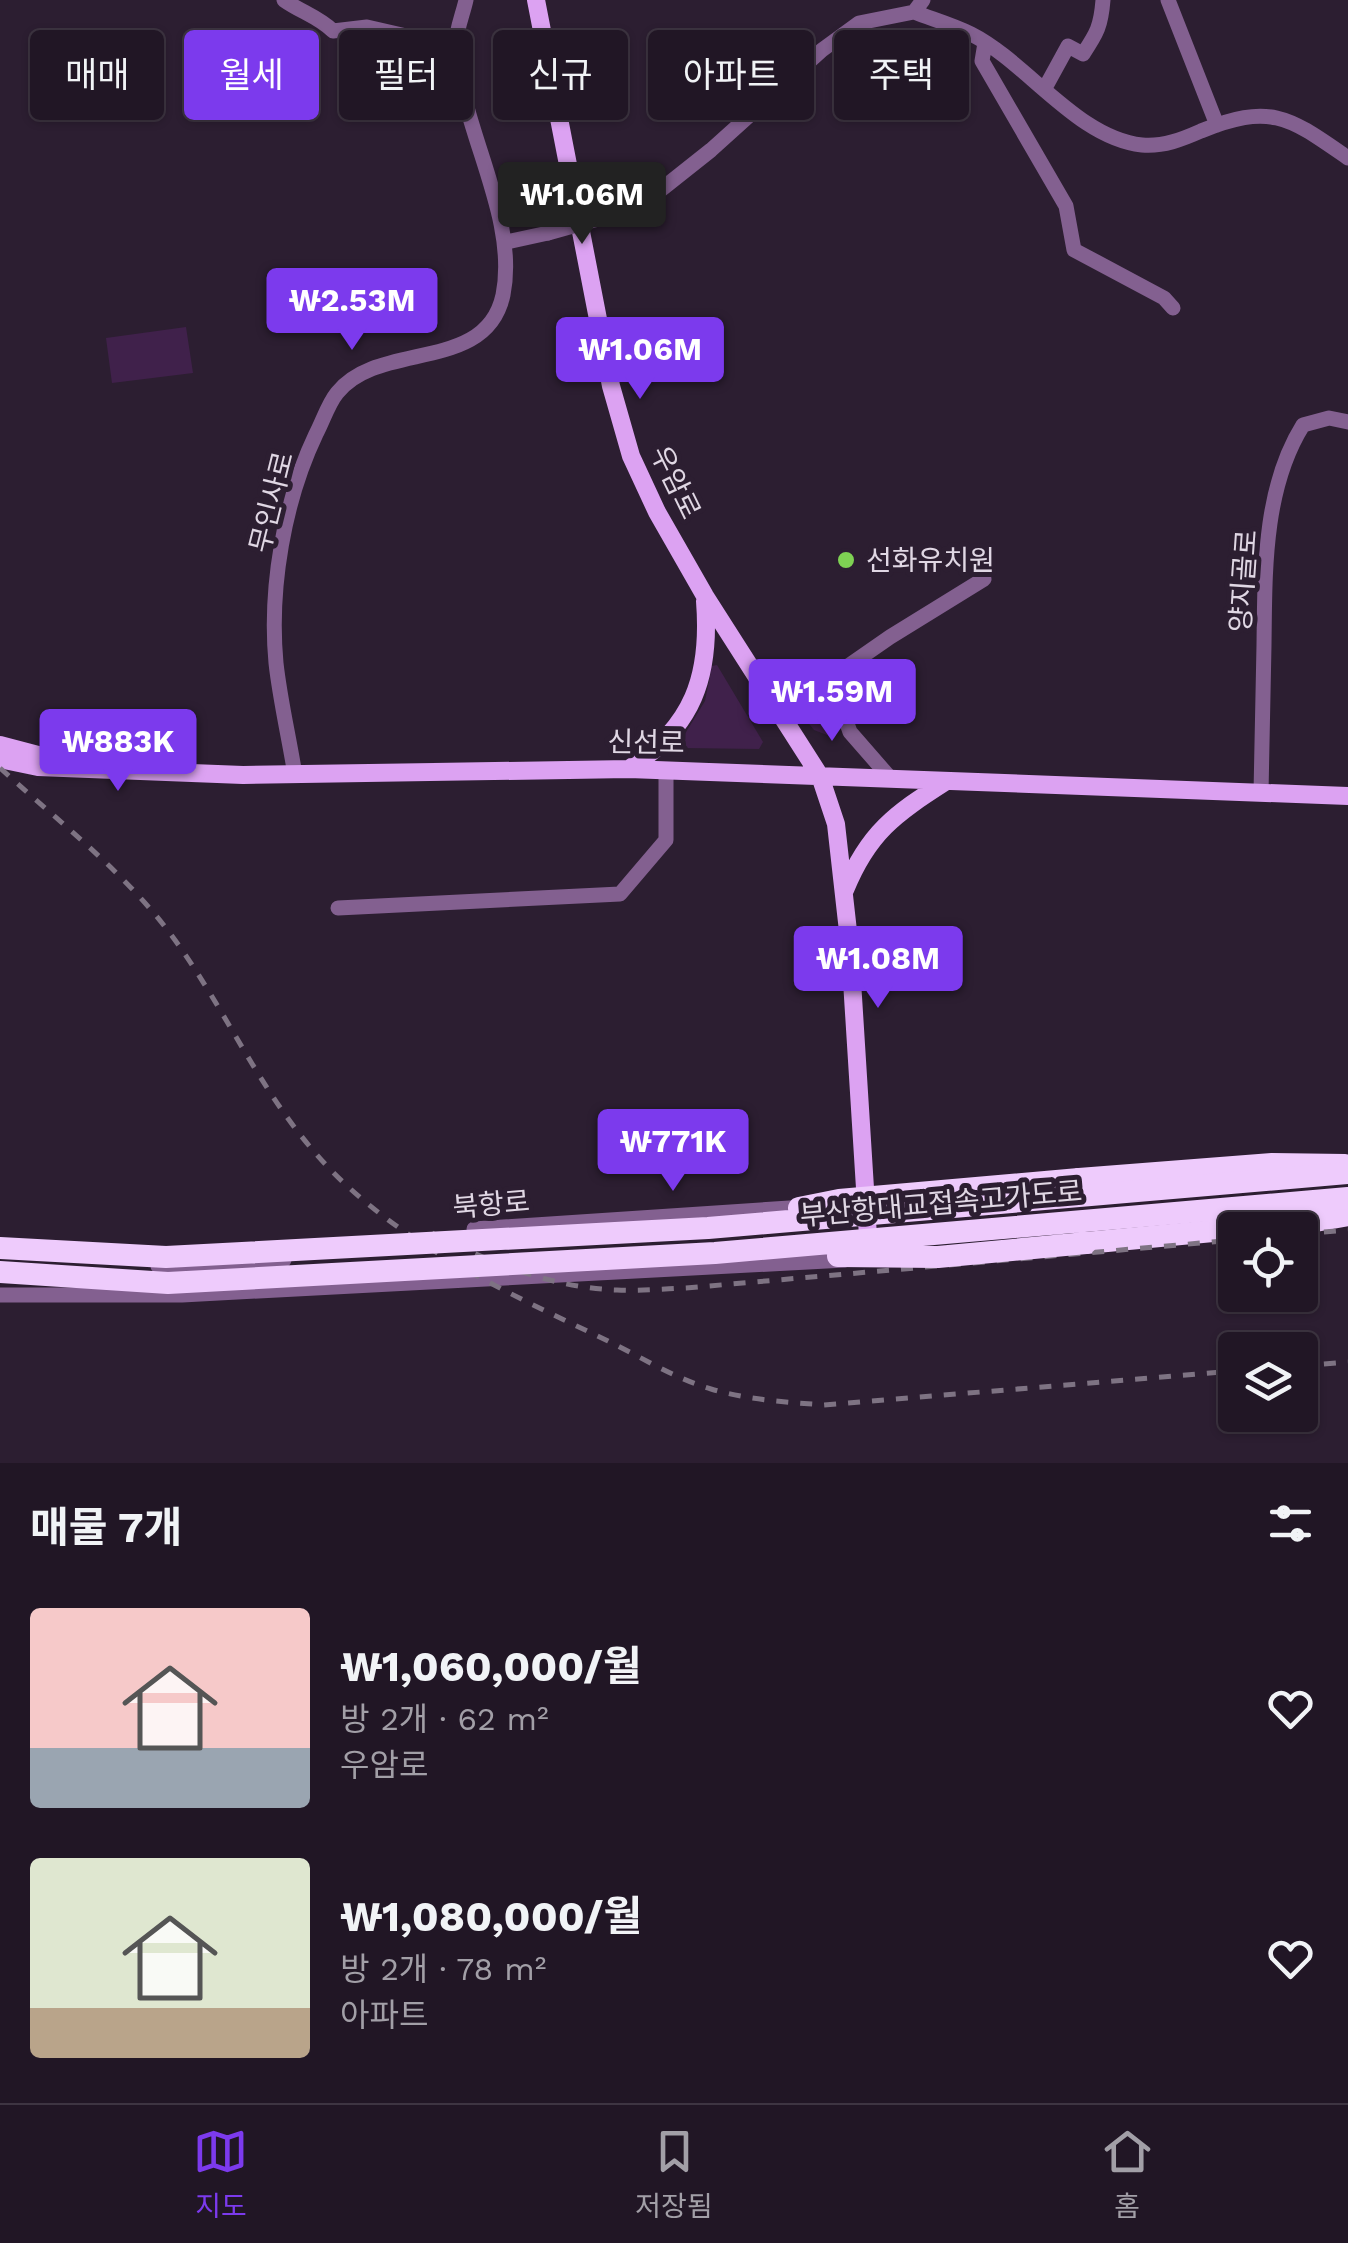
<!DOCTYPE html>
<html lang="ko">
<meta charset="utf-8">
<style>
:root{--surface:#211625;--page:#291f2d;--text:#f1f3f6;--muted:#a29fa7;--line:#3e3542;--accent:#7c3aed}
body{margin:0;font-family:"Work Sans","Noto Sans KR",sans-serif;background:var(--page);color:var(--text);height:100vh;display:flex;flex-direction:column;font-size:38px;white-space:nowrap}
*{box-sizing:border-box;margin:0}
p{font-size:32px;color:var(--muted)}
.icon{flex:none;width:55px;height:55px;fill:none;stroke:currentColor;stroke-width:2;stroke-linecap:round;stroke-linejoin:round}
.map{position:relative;height:1463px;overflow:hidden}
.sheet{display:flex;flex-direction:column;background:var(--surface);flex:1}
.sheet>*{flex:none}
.banner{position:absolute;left:30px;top:30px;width:1290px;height:90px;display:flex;gap:20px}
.tools{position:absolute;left:1218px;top:1212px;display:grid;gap:20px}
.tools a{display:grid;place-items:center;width:100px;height:100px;border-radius:10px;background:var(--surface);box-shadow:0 2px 8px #0004,0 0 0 2px var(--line);font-size:50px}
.price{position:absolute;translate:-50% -85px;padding:0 22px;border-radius:10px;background:var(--accent);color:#fff;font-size:32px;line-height:65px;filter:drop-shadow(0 2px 5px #0008)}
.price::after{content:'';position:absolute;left:50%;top:60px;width:30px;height:22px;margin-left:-15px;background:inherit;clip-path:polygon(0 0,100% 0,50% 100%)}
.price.active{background:#222;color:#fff}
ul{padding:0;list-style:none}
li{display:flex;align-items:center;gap:30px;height:250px;padding:0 30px}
li span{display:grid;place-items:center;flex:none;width:280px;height:200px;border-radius:10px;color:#555}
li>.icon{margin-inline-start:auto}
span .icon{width:120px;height:120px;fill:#fffc;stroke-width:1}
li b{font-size:42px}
h2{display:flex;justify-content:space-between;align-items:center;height:120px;padding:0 30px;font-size:42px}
.chip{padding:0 35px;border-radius:10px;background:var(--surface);box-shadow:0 2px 8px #0004,0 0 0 2px var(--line);font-size:35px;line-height:90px}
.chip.active{background:var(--accent);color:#fff}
.dock{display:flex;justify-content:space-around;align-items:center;height:140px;border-top:2px solid var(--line);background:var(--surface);font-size:28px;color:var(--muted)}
.dock a{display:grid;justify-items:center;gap:5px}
.dock .active{color:var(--accent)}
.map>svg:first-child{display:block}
</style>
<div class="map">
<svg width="1348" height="1463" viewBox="0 0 1348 1463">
<rect width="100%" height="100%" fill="#2c1e31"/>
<path fill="#40214b" d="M186 327 193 373 112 383 106 338Z
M717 665 763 742 759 749 684 748 680 742 705 701 712 666Z
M818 696 835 738 814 730 794 705 795 699Z"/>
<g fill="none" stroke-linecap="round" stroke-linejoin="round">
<path stroke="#836090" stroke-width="15" d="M284 0C301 12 319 17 333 31L367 27 415 38 436 67 461 73
M1168 0 1217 125
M914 12C932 19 953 25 971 34 1028 63 1077 138 1142 145 1163 147 1183 139 1201 131 1272 102 1290 118 1348 158
M985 43 982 61 1066 206 1074 250 1164 298 1173 308
M1045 88 1068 46 1083 54C1097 33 1101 26 1103 0
M605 217 653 196 711 150 822 50 859 23 914 12 923 0
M507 242 548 233
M831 678 850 732 891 779
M766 690 800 687 831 678 890 637 984 579
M295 775C289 737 280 700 276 663 269 588 284 501 316 434 323 421 328 404 337 393 379 340 486 374 503 295 519 215 459 127 456 44 456 30 463 14 466 0
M1261 793C1262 743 1263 694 1264 645 1265 572 1263 489 1303 425L1329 418 1348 422
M338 908 620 894 666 840V770
M474 1229 805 1207
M158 1266 219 1271 284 1260
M0 1295H182L845 1260"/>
<path stroke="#dca2f2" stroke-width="18" d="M536 0 611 386 631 456 657 512 705 596 820 776 836 824 850 949 869 1252
M0 745 38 755
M0 759 38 767 243 775 629 769 1348 796
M629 769C693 726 711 677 705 601
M845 890C868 833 895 814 945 782"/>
<path stroke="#eecbfc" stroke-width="22" d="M1079 1179 1272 1164 1345 1165
M1086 1243 1310 1222 1348 1215"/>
<path stroke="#7e7383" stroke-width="5" stroke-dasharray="12 12" stroke-linecap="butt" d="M0 768C57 820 122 870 169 932 221 1001 255 1082 311 1148 387 1239 502 1290 608 1341 641 1357 676 1379 711 1389 748 1400 786 1402 824 1405L1235 1371
M432 1233C488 1262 552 1288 617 1290 640 1291 663 1289 686 1288L1235 1240
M1300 1234 1348 1230
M1300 1366 1348 1362"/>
<path stroke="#836090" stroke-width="15" d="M548 233 605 217"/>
<path stroke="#eecbfc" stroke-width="22" d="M799 1208 839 1200 1079 1179
M0 1248 166 1257 708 1228 1348 1173
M838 1256 938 1257 1086 1243
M0 1272 168 1283 715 1253 1348 1198"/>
</g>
<circle fill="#7ed153" stroke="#2c1e31" stroke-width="4" cx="846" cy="560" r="10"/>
<g text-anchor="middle" stroke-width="10" stroke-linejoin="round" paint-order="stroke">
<g font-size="28" fill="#e0d7e4" stroke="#2c1e31">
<text transform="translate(676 482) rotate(64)" y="10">우암로</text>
<text transform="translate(271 502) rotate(-76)" y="10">무인사로</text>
<text transform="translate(1243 581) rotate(-86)" y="10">양지골로</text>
<text transform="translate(646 742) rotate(1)" y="10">신선로</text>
<text transform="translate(941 1203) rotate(-5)" y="10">부산항대교접속고가도로</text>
<text transform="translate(491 1204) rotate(-5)" y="10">북항로</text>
</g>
<g font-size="28" fill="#e0d7e4" stroke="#2c1e31" text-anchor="start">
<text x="866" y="570">선화유치원</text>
</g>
</g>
</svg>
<div class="tools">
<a><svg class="icon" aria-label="locate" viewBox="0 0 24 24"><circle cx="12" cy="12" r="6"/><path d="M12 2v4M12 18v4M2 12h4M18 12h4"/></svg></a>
<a><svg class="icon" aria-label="layers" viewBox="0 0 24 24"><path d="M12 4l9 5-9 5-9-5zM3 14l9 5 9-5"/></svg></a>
</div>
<b class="price active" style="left:582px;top:247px">₩1.06M</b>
<b class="price" style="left:352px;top:353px">₩2.53M</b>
<b class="price" style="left:640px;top:402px">₩1.06M</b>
<b class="price" style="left:832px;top:744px">₩1.59M</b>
<b class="price" style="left:118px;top:794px">₩883K</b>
<b class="price" style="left:878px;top:1011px">₩1.08M</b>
<b class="price" style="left:673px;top:1194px">₩771K</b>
<div class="banner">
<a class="chip">매매</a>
<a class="chip active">월세</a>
<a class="chip">필터</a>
<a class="chip">신규</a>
<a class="chip">아파트</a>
<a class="chip">주택</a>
</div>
</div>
<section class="sheet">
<h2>매물 7개<svg class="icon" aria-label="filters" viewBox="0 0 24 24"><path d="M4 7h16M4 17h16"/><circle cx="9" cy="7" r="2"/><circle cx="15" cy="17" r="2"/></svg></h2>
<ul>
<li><span style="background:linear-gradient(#f6c9c9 70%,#9aa5b1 0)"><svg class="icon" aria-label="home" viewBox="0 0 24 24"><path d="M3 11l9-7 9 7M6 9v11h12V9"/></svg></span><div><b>₩1,060,000/월</b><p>방 2개 · 62 m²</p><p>우암로</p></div><svg class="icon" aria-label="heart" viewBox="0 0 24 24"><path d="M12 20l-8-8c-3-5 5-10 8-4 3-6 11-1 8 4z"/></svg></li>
<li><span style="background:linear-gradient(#dfe7d0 75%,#b9a48a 0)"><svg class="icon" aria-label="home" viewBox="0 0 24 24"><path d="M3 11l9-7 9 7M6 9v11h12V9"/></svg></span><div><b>₩1,080,000/월</b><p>방 2개 · 78 m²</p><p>아파트</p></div><svg class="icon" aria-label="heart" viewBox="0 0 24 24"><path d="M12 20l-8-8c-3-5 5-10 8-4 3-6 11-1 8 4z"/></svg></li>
</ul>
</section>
<nav class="dock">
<a class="active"><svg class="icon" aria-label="map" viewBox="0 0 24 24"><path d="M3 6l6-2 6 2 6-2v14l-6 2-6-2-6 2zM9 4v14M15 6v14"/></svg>지도</a>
<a><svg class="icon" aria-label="saved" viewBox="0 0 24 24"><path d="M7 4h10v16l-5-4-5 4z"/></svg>저장됨</a>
<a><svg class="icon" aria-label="home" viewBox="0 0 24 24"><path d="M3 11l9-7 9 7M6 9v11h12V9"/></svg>홈</a>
</nav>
